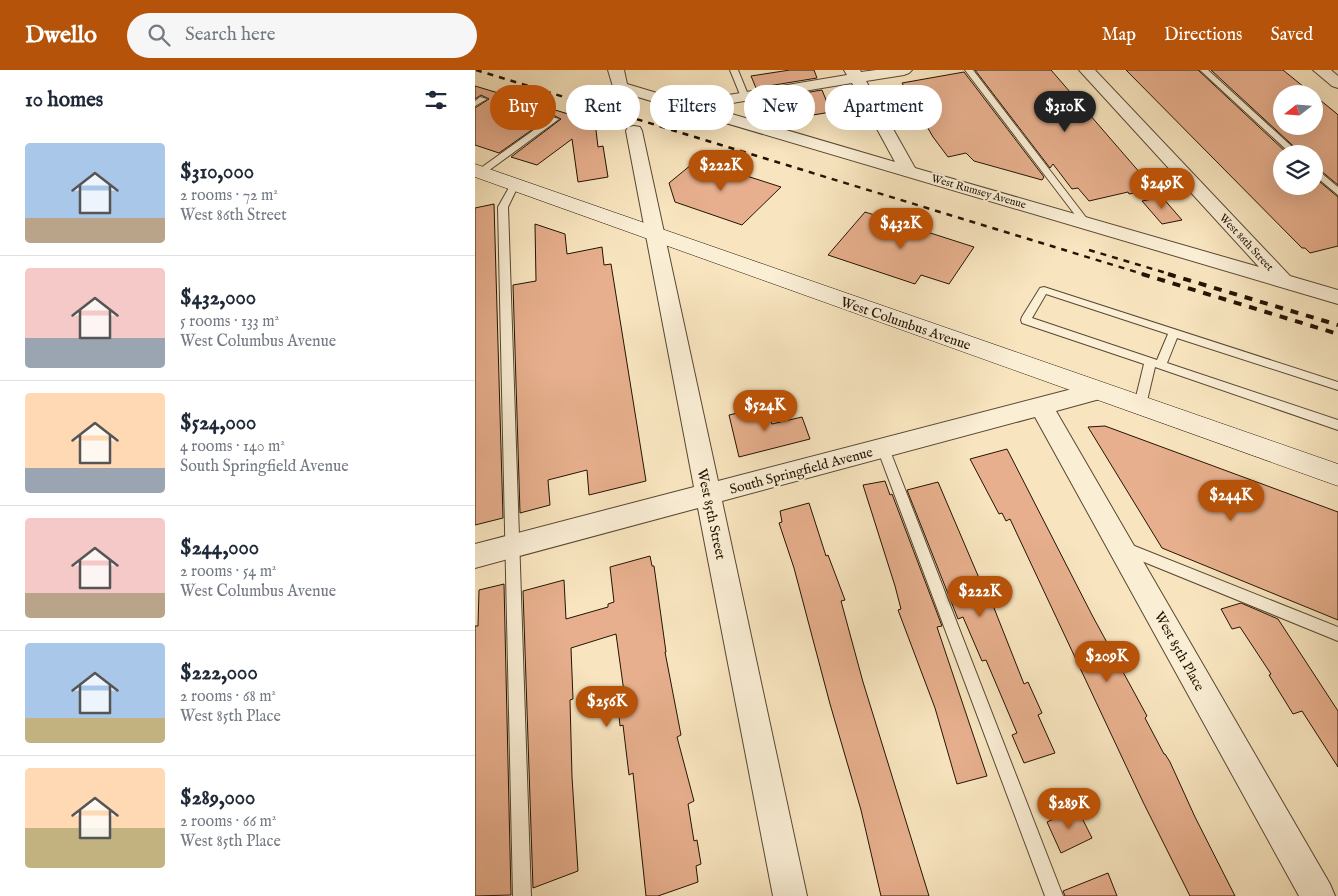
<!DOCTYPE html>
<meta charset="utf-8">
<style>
:root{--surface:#fff;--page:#f6f6f7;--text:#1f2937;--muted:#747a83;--line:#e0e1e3;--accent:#b45309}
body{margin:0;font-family:"IM FELL English",serif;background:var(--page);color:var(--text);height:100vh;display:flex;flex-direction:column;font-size:19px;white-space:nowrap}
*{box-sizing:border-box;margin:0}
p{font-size:16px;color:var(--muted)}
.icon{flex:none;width:28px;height:28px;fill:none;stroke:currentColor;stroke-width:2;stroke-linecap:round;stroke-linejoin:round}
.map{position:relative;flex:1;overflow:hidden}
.sheet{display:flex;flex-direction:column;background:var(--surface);width:475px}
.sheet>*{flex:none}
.banner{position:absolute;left:15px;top:15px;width:475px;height:45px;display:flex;gap:10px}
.needle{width:32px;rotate:253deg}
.controls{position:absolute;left:798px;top:15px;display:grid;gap:10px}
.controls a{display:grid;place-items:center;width:50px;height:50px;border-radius:50%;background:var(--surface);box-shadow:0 5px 20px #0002;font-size:25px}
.price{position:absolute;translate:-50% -42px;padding:0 11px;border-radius:18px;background:var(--accent);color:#fff;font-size:16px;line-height:32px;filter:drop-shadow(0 1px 2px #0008)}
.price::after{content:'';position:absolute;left:50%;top:30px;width:15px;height:11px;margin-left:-8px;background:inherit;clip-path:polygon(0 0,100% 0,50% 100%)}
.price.on{background:#222;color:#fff}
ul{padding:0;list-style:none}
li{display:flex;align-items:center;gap:15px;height:125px;padding:0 25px}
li+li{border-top:1px solid var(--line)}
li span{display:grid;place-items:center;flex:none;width:140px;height:100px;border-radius:5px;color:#555}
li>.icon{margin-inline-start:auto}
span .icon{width:60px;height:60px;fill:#fffc;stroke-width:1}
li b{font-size:21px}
h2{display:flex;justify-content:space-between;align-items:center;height:60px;padding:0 25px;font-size:21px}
.pill{padding:0 18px;border-radius:22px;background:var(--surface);box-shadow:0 5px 20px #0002;font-size:18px;line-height:45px}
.pill.on{background:var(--accent);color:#fff}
header{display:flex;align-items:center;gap:30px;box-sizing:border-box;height:70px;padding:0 25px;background:var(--accent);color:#fff}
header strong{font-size:24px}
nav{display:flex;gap:28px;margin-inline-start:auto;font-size:18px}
.search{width:350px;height:45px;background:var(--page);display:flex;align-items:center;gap:12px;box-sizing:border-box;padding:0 18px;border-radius:28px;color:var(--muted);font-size:19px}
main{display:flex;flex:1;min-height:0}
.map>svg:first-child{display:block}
</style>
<header>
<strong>Dwello</strong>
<div class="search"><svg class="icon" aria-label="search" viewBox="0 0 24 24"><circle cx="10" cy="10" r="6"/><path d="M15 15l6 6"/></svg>Search here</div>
<nav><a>Map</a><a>Directions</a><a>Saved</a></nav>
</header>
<main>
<section class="sheet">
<h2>10 homes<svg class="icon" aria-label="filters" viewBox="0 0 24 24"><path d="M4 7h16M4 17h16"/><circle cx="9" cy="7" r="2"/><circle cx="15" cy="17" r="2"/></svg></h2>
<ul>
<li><span style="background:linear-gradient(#a9c7e8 75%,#b9a48a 0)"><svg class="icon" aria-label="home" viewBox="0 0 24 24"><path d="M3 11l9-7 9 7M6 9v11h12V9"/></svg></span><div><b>$310,000</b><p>2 rooms · 72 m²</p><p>West 86th Street</p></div></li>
<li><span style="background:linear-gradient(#f6c9c9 70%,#9aa5b1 0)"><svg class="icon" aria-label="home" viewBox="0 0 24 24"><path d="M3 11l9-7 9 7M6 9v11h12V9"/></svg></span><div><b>$432,000</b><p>5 rooms · 133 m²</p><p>West Columbus Avenue</p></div></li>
<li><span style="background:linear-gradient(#ffd9b3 75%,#9aa5b1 0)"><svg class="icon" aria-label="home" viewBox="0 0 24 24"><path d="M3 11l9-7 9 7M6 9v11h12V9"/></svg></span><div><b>$524,000</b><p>4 rooms · 140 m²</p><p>South Springfield Avenue</p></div></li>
<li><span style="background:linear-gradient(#f6c9c9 75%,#b9a48a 0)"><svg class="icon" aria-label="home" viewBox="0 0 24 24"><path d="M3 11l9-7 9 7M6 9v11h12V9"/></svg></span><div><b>$244,000</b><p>2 rooms · 54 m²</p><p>West Columbus Avenue</p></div></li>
<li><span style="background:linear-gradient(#a9c7e8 75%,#c2b280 0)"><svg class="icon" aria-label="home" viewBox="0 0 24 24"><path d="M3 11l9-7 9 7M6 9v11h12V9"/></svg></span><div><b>$222,000</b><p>2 rooms · 68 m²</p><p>West 85th Place</p></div></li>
<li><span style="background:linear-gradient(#ffd9b3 60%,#c2b280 0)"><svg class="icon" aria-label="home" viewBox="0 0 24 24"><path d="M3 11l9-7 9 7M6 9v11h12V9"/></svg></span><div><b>$289,000</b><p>2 rooms · 66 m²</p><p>West 85th Place</p></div></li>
</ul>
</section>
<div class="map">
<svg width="863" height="826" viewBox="0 0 863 826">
<rect width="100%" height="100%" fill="#f8e5bf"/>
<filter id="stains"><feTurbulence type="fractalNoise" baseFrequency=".004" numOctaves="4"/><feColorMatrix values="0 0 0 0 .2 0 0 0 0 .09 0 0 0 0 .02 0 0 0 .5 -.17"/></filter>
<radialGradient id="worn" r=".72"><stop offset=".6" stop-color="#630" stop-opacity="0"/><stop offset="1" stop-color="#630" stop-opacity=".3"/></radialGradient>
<path fill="#e7af8d" stroke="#231402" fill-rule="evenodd" d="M315 0H339L342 8 281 18 276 6Z
M500 0H576L679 119 654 124 653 122 614 131 603 118 597 119 578 94 575 98Z
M651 0H723L813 84H806V116H839V107L863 127V176L835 183 830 178H827Z
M736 0H808L861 43 863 45V115L839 95V84H827ZM806 24H839V56H806Z
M489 2 569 107 567 110 499 91 491 83 473 87 458 67 427 13Z
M0 16 120 52 123 77 128 76 133 107 103 112 97 69 62 95 36 87 86 49 78 45 24 83 0 75V38L14 29 6 25 0 29Z
M347 20 356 42 320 48 317 41 300 44 299 39 290 40 286 30Z
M222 90 306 117 267 155 200 132 194 113Z
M687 127 707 150 687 154 667 131Z
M19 134 28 448 0 455V138Z
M390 142 499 177 474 214 446 205 440 214 353 185Z
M60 154 90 164 92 184 127 177 129 195 136 194 171 411 114 425 112 400 73 410 75 435 45 443 38 215 61 211Z
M292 336 297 354 327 347 335 369 264 387 254 345Z
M630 356 863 442V550L687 478 613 357Z
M532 379 617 545 672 646 670 648 689 684H690L695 692 720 747 760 826H715L668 732 535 449 531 451 527 443 524 444 495 389Z
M410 411 415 425 417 424 467 556 462 557 512 706 482 714 460 638 423 540 426 539 420 516 388 415Z
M463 412 507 515 513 513 521 537 519 538 549 614 553 612 567 643 563 645 580 683 549 693 537 665 542 663 511 590 507 591 488 547 483 549 432 420Z
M334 433 351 486 353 485 370 530 366 531 388 612 454 826H406L386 740 355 634 319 498 304 453 307 452 305 441Z
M175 486 177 496H179L191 582H190L206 665 202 667 219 731 213 734 219 771 222 770 226 794 221 796 223 812 183 826H171L158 703 154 705 148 655 145 656 142 624 149 622 141 564 96 578 98 629 95 630 97 707 103 801 58 818 48 521 89 510 91 549 133 537V534L139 532 135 497Z
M29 514 36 825 0 826V556H3L4 520Z
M766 533 803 549 863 641V697L827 641 818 644 794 605 796 604 765 557 757 559 746 539Z
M602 738 617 768 586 783 572 752Z
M633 803 642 826H590L588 821Z"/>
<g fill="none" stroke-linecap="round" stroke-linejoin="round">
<g stroke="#584831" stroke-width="2">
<path id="lane" d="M255 0H263L274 27 273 29 266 27Z
M490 0H498L613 150V154H607Z
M725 0H733L825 84H816Z
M5 27 12 29 0 36V31Z
M77 47 84 49 9 104H3V100Z
M839 97 863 117V125L839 105Z
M40 111 44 114 33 137 56 826H38L23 137 36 114Z
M569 217 863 312V320L702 268 692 293 863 350V360L680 297 671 335 665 339 661 338 659 335 669 294 547 253 546 250 547 247 565 218ZM571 224 693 264 682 290 557 248Z
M408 373 412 375 414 378 588 826H570L402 378 404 375Z
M647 471 863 557V571L642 481 640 477 642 473Z"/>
</g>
<g stroke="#584831" stroke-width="2">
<path id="street" d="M133 0H149L152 14 212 32 372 5 369 0H385L386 2 401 0H437L434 3 429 5 391 11 440 98 784 197 604 0H620L815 206 863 220V234L139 20ZM377 13 420 92 233 37Z
M838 0H856L863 6V18L857 16Z
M159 56 165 57 167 61 243 411 624 312 632 315 635 321 632 327 581 341 855 814 860 826H824L560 347 247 431 332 826H298L223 438 0 498V474L219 417 151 61 153 57Z"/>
</g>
<g stroke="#231402" stroke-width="1">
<path id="secondary" d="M0 94 863 394V416L0 107Z"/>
</g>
<use href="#lane" fill="#faeed5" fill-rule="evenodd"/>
<use href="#street" fill="#faeed5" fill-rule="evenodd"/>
<use href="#secondary" fill="#faeed5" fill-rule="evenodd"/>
<path stroke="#231402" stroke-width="2.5" stroke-dasharray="6 6" stroke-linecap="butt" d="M1 0 671 205
M614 180 698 205"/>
<path stroke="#231402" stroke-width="4" stroke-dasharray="8 8" stroke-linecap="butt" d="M667 204 863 264
M693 204 863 255"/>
</g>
<g text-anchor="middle" stroke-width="4" stroke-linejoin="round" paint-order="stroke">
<g font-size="11" fill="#231402" stroke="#faeed5">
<text transform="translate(504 121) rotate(16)" y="4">West Rumsey Avenue</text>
<text transform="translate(772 172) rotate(47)" y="4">West 86th Street</text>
</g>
<g font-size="14" fill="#231402" stroke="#faeed5">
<text transform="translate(431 253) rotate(19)" y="5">West Columbus Avenue</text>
<text transform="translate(326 400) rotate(-15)" y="5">South Springfield Avenue</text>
<text transform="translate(237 444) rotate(78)" y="5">West 85th Street</text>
<text transform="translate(705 581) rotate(61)" y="5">West 85th Place</text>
</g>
</g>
<rect width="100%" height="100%" filter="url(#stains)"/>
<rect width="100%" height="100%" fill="url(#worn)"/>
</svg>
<div class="controls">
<a><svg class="needle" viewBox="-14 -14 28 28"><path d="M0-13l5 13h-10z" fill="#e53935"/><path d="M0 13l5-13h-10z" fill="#747a83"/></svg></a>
<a><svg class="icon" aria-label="layers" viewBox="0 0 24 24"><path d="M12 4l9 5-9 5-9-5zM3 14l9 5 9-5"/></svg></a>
</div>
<b class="price on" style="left:590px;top:63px">$310K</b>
<b class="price" style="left:246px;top:122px">$222K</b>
<b class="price" style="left:687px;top:140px">$249K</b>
<b class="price" style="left:426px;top:180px">$432K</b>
<b class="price" style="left:290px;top:362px">$524K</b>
<b class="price" style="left:756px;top:452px">$244K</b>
<b class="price" style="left:505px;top:548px">$222K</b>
<b class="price" style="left:632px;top:613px">$209K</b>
<b class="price" style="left:132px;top:658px">$256K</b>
<b class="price" style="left:594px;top:760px">$289K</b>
<div class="banner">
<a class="pill on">Buy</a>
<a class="pill">Rent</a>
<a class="pill">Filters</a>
<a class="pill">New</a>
<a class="pill">Apartment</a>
</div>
</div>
</main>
